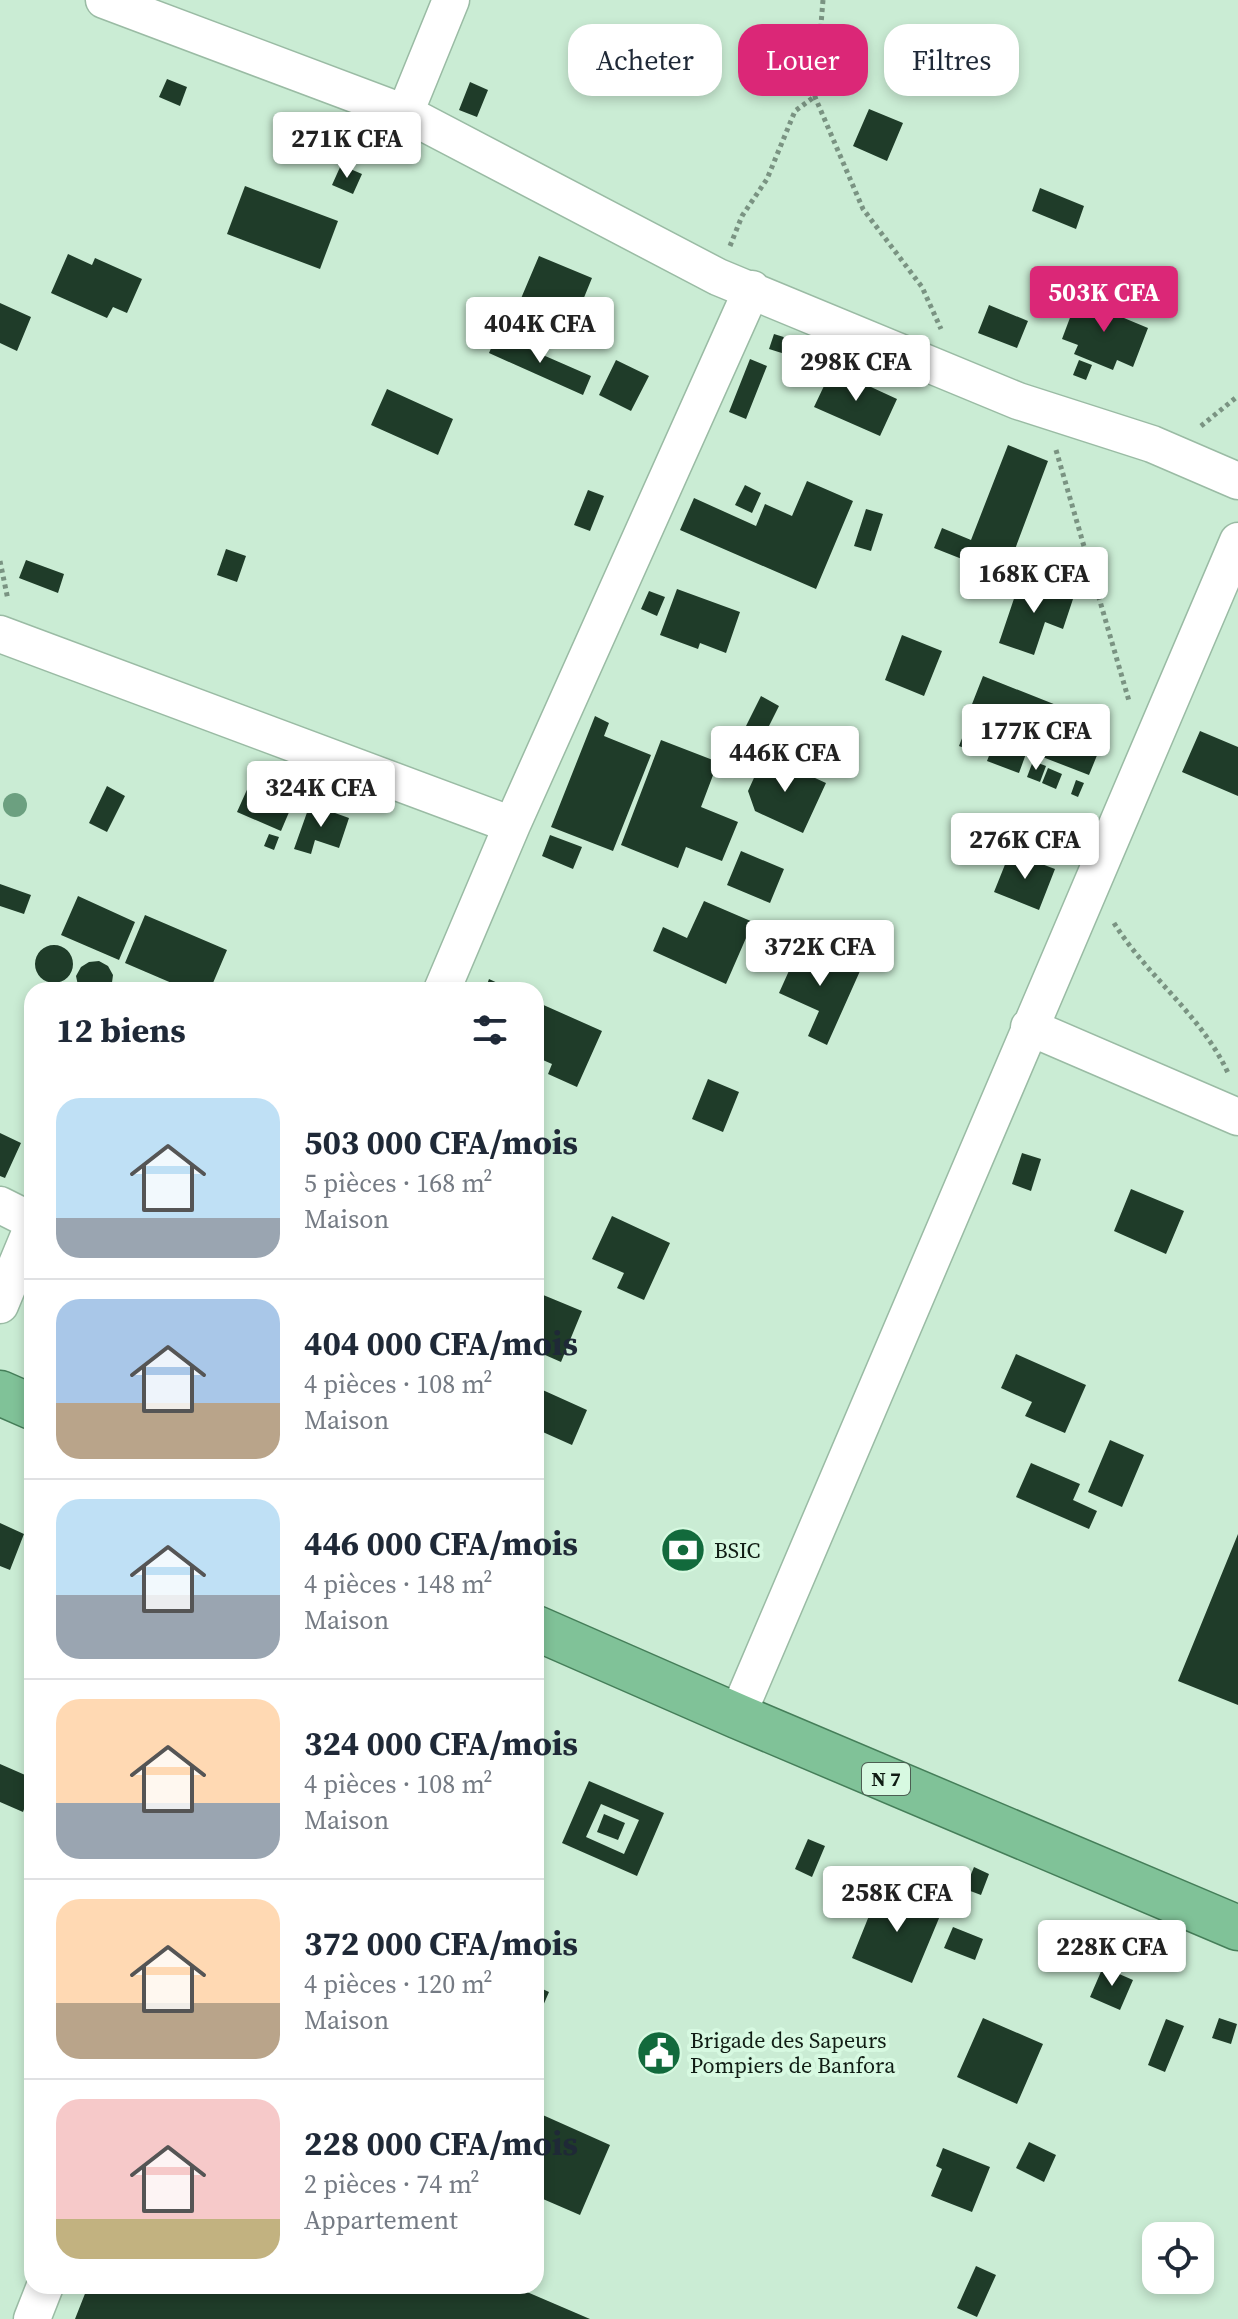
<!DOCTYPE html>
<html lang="fr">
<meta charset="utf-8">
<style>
:root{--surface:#fff;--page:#f6f6f7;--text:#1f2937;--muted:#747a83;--line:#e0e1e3;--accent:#db2777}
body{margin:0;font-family:"Source Serif 4",serif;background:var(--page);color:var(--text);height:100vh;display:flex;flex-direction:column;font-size:30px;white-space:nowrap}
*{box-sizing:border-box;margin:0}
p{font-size:26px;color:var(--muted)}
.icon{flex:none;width:44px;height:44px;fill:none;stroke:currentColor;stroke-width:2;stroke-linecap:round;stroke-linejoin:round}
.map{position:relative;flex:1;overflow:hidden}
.drawer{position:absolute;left:24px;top:982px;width:520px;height:1312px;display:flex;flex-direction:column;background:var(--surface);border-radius:24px;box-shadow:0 4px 12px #0003}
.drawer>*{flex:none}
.banner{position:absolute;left:568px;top:24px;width:550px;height:72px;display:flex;gap:16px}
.controls{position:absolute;left:1142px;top:2222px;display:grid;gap:16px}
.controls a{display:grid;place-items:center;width:72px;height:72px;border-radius:16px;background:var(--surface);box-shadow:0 4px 12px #0003;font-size:40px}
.price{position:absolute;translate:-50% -68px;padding:0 18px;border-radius:8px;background:#fff;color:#222;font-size:26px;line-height:52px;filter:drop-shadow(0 2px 4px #0008)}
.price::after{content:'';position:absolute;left:50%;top:48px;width:24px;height:18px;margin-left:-12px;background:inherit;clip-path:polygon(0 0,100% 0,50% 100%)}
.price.selected{background:var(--accent);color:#fff}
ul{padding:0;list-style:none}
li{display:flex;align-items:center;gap:24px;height:200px;padding:0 32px}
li+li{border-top:2px solid var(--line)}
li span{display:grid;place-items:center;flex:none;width:224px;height:160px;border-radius:24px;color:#555}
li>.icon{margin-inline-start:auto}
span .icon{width:96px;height:96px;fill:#fffc;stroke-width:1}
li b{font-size:34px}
h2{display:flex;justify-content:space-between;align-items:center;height:96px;padding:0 32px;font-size:34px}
.pill{padding:0 28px;border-radius:24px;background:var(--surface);box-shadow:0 4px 12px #0003;font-size:28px;line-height:72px}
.pill.selected{background:var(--accent);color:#fff}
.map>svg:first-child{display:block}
</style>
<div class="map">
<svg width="1238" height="2319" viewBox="0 0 1238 2319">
<rect width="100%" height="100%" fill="#caecd4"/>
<path fill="#1f3c29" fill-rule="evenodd" d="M775 65 806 78 801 89 771 76Z
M167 79 187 87 180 106 159 97Z
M470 82 488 90 477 117 459 110Z
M869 109 903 123 887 161 853 146Z
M341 165 362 174 353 194 332 185Z
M245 186 338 221 320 269 227 234Z
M1040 188 1084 206 1076 229 1032 211Z
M68 254 92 265 95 258 142 279 127 313 113 307 107 318 51 293Z
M539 256 592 278 565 344 511 322Z
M1077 299 1102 309 1105 300 1127 309 1124 318 1148 328 1133 367 1117 360 1113 370 1074 354 1078 345 1062 339Z
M0 303 31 317 17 351 0 343Z
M989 305 1028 321 1017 348 978 333Z
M774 334 790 339 785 354 769 349Z
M497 335 591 376 583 395 489 353Z
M750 359 767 366 746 419 729 412Z
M616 360 649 376 631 411 599 395Z
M1079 360 1092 365 1086 380 1073 375Z
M832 369 897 399 880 436 814 407Z
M387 389 453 419 438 455 371 425Z
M1008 445 1048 461 1005 576 934 548 942 528 971 540Z
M807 481 853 501 816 589 680 530 694 498 756 526 765 504 792 516Z
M745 485 761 493 752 513 735 505Z
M588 490 604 496 590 531 574 525Z
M866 509 883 514 871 551 854 546Z
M226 549 246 556 237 582 217 575Z
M26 560 64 574 58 593 19 578Z
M1021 578 1074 596 1063 629 1045 622 1034 655 999 643Z
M677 589 740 612 726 653 700 643 698 649 660 635Z
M649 591 665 597 657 616 641 609Z
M902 635 942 651 924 696 885 680Z
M983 676 1109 726 1089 775 1027 751 1019 773 987 761 997 735 965 722Z
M761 696 779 706 763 738 745 728Z
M595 716 609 723 604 736 651 755 613 851 551 827Z
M1200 731 1238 747V796L1182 772Z
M964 733 979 739 974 752 959 746Z
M661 740 718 762 701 807 738 822 722 861 686 847 678 868 621 845Z
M771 761H778L826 783 803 833 755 811 748 791 758 769Z
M1033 761 1046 766 1040 782 1027 777Z
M258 765 301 784 281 831 237 812Z
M1048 768 1062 774 1056 789 1042 783Z
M1076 780 1084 783 1078 797 1071 794Z
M107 786 125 796 107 832 89 823Z
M310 804 349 818 339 848 315 840 311 854 294 849Z
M269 834 279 837 274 850 264 846Z
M550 835 582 847 573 869 542 856Z
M741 851 784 869 770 903 727 885Z
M1010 852 1055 869 1039 910 994 892Z
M0 884 31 895 24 914 0 906Z
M78 896 135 922 119 960 61 935Z
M704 901 753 922 726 984 653 951 663 927 687 938Z
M145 915 227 950 210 990H188L125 963Z
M801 944 860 971 827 1045 808 1036 819 1011 779 993Z
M35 964a19 19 0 1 1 38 0a19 19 0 1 1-38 0Z
M99 961 108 966 113 975 111 990H79L76 976 81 967 89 962Z
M489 979 513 990H485Z
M133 982H143L154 990H123Z
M539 1003 602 1031 577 1087 548 1074 552 1064 536 1057V1011Z
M708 1079 739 1092 723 1132 692 1119Z
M0 1133 21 1143 5 1178 0 1176Z
M1022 1153 1041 1159 1031 1191 1012 1184Z
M1131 1189 1184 1211 1166 1254 1114 1231Z
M612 1216 670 1243 644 1300 617 1288 624 1273 592 1259Z
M536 1292 582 1311 561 1362 536 1351Z
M1016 1354 1086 1385 1065 1433 1025 1416 1032 1402 1001 1388Z
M536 1387 587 1410 572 1445 536 1429Z
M1110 1440 1144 1455 1122 1507 1088 1492Z
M1031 1463 1080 1484 1073 1500 1097 1511 1089 1529 1016 1497Z
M0 1523 24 1534 10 1570 0 1566Z
M1238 1534V1705L1178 1681Z
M0 1764 32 1778V1788L23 1812 0 1802Z
M589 1781 664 1813 637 1876 562 1843ZM601 1804 639 1820 624 1854 586 1837Z
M604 1814 625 1823 618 1840 597 1832Z
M808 1839 825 1846 812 1877 795 1869Z
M974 1867 989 1874 981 1895 965 1889Z
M881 1886 942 1911 912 1983 852 1958Z
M953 1927 983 1939 975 1960 944 1948Z
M1103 1967 1133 1980 1120 2010 1090 1997Z
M536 1986 549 1992 536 2022Z
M983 2018 1043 2044 1017 2104 957 2077Z
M1219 2018 1237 2024 1231 2044 1212 2038Z
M1166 2019 1184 2026 1165 2072 1148 2065Z
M536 2112 610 2145 580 2215 536 2196Z
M1029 2142 1056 2155 1044 2182 1016 2168Z
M943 2148 990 2167 972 2212 931 2196 942 2169 936 2166Z
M976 2266 996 2275 977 2317 957 2308Z
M88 2286H513L590 2319H75Z"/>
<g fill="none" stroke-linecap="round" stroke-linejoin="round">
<g stroke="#9abba4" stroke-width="39">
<path id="minor" d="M104 0 405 113 718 277 1018 401 1152 444 1238 481
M405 113 451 0
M0 634 512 825
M442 990 512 825 752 289
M1029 1027 1238 1117
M0 1205 32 1221
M0 1305 32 1228
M737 1716 1238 541
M32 2319 45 2286"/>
</g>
<g stroke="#457e59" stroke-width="47">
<path id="trunk" d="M0 1393 32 1407
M536 1628 737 1716 1238 1928"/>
</g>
<path stroke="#7a9382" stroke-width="5" stroke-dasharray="4 4" stroke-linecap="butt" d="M823 0 815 97 863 209 922 287 941 329
M730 246 742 216 767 179 795 111 814 97
M1201 426 1238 396
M1056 450 1129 701
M0 561 8 600
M1114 923C1147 976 1202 1016 1228 1073"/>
<use href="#minor" stroke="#fff" stroke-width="36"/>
<use href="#trunk" stroke="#80c298" stroke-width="44"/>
</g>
<circle fill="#6ca080" cx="15" cy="805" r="12"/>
<defs>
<g id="bank-disc" transform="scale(2.3)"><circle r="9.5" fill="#126a3c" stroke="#d7f9e1"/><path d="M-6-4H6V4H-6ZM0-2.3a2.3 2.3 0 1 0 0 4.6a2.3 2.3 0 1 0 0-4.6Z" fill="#fff"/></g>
<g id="civic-disc" transform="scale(2.3)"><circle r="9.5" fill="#126a3c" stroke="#d7f9e1"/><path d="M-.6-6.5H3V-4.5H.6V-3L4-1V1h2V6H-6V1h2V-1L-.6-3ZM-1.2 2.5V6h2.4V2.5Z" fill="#fff"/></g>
</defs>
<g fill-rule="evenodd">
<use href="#bank-disc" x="683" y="1550"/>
<use href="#civic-disc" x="659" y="2053"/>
</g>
<g text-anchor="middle" stroke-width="8" stroke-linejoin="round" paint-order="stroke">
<rect fill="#d7f9e1" stroke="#4c5e52" stroke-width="2" x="862" y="1763" width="48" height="32" rx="6"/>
<g font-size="20" font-weight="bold" fill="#101c14">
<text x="886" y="1786">N 7</text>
</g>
<g font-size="22" fill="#101c14" stroke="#d7f9e1" text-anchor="start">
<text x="714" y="1558">BSIC</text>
<text x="690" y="2048">Brigade des Sapeurs<tspan x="690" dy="25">Pompiers de Banfora</tspan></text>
</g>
</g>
</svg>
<div class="controls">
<a><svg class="icon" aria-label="locate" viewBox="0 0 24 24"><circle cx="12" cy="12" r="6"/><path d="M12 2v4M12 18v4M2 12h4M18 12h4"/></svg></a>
</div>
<b class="price" style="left:347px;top:180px">271K CFA</b>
<b class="price selected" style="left:1104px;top:334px">503K CFA</b>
<b class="price" style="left:540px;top:365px">404K CFA</b>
<b class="price" style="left:856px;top:403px">298K CFA</b>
<b class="price" style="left:1034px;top:615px">168K CFA</b>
<b class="price" style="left:1036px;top:772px">177K CFA</b>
<b class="price" style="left:785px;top:794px">446K CFA</b>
<b class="price" style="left:321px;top:829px">324K CFA</b>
<b class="price" style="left:1025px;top:881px">276K CFA</b>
<b class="price" style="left:820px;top:988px">372K CFA</b>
<b class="price" style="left:897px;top:1934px">258K CFA</b>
<b class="price" style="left:1112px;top:1988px">228K CFA</b>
<div class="banner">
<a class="pill">Acheter</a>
<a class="pill selected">Louer</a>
<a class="pill">Filtres</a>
</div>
<section class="drawer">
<h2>12 biens<svg class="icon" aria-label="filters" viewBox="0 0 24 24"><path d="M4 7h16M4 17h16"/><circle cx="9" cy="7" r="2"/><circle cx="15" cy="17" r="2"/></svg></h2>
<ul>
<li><span style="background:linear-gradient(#bfe0f5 75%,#9aa5b1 0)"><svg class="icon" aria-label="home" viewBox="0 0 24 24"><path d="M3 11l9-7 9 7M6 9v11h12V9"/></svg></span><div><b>503 000 CFA/mois</b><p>5 pièces · 168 m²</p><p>Maison</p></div></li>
<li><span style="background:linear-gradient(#a9c7e8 65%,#b9a48a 0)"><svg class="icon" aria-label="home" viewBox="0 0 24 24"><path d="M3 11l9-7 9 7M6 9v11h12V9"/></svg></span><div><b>404 000 CFA/mois</b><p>4 pièces · 108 m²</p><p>Maison</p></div></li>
<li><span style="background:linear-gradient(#bfe0f5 60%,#9aa5b1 0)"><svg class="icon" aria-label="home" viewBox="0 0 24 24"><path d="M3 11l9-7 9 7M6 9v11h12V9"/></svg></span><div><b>446 000 CFA/mois</b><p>4 pièces · 148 m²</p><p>Maison</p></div></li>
<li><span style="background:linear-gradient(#ffd9b3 65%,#9aa5b1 0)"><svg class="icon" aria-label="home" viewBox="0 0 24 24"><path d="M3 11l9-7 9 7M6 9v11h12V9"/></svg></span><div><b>324 000 CFA/mois</b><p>4 pièces · 108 m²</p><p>Maison</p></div></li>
<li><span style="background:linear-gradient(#ffd9b3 65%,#b9a48a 0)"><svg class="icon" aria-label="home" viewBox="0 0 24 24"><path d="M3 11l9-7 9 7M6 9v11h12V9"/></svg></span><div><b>372 000 CFA/mois</b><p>4 pièces · 120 m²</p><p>Maison</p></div></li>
<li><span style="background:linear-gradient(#f6c9c9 75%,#c2b280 0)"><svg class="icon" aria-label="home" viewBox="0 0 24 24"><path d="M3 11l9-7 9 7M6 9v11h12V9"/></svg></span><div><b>228 000 CFA/mois</b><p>2 pièces · 74 m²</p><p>Appartement</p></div></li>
</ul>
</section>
</div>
